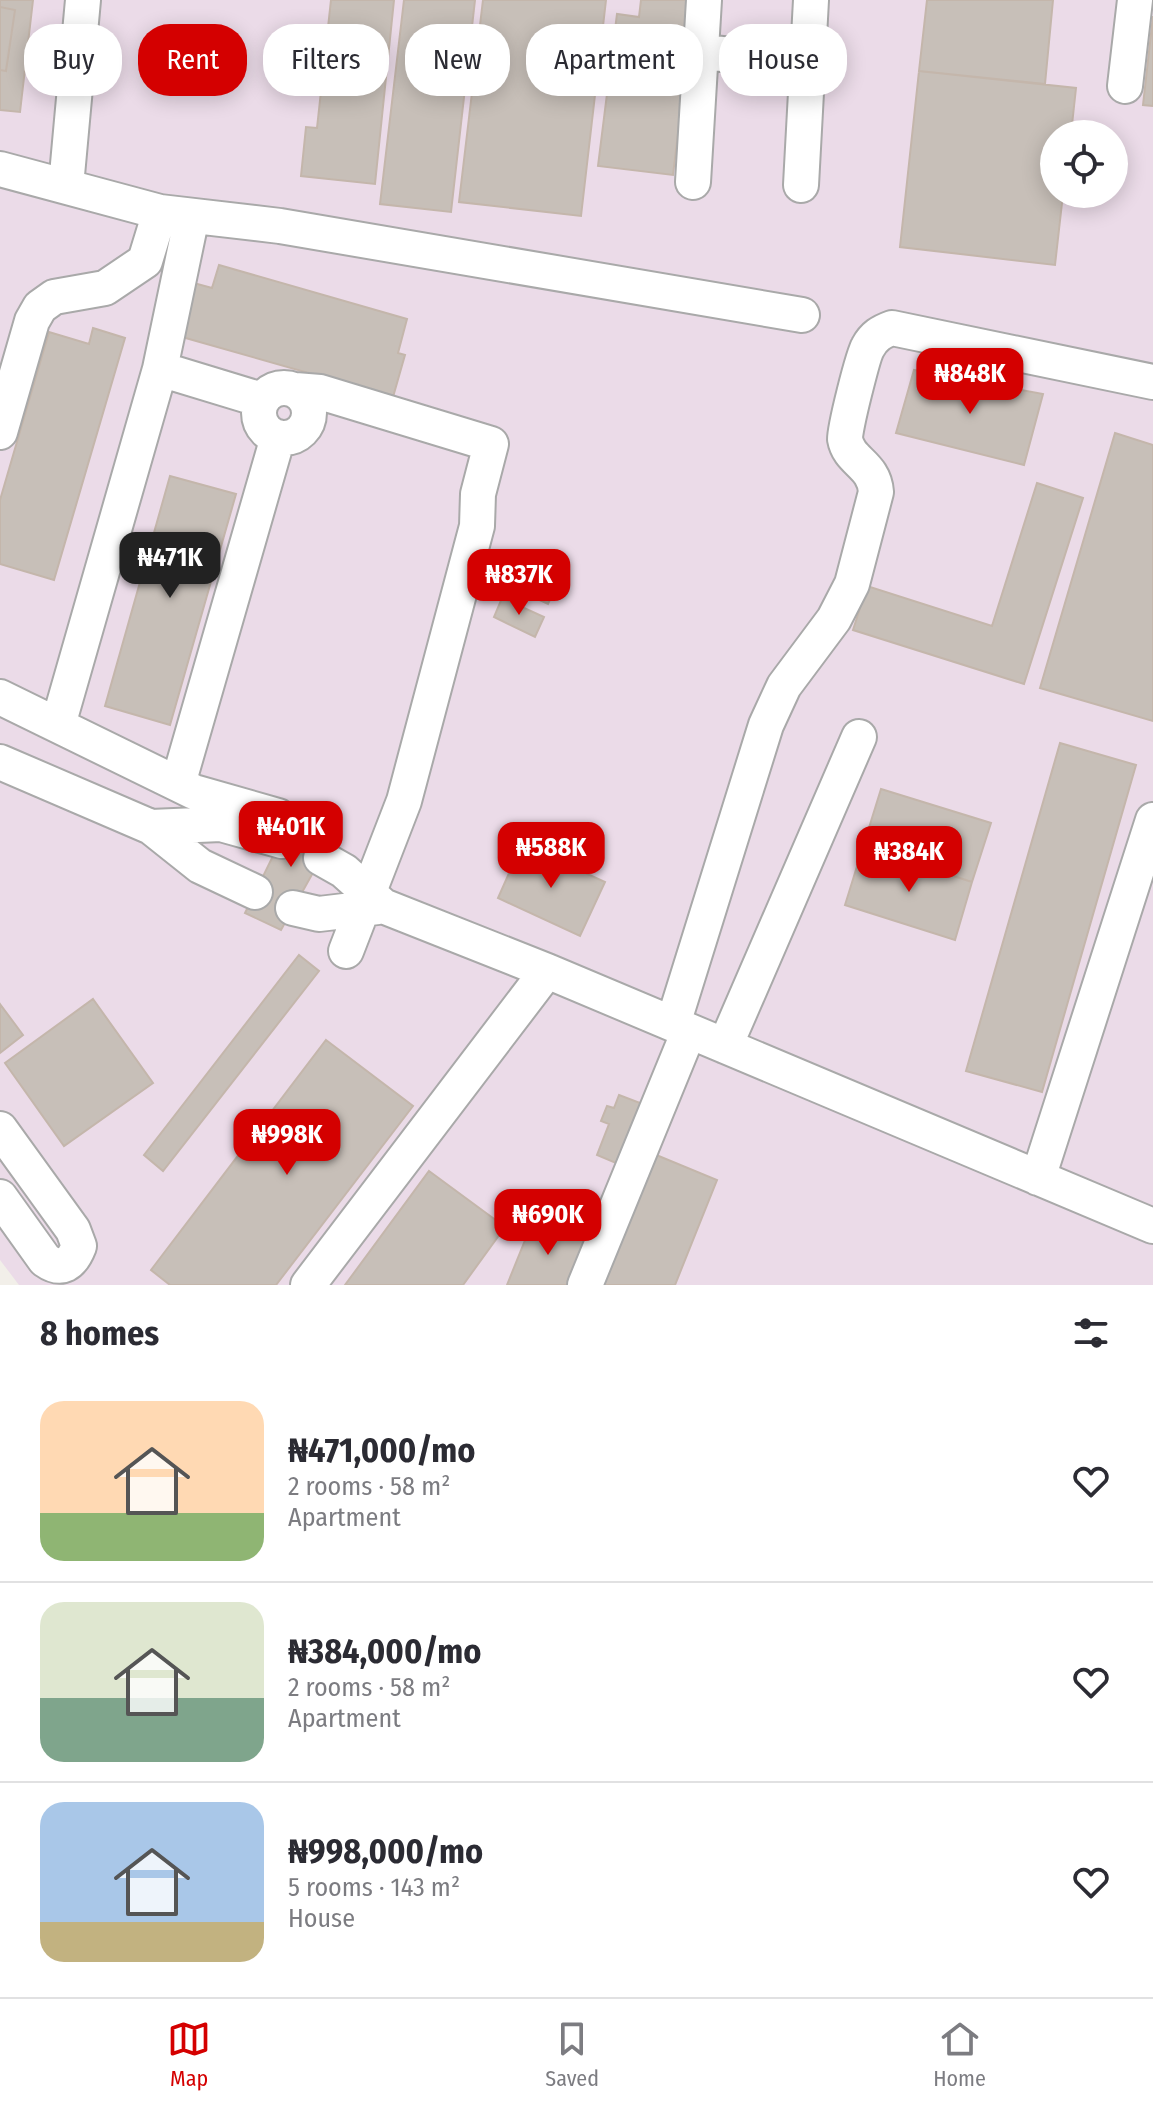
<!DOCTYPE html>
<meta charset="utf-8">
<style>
:root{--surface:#fff;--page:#f2f2f3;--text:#2b2b33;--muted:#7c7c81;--line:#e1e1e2;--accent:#d40000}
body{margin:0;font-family:"Fira Sans Condensed",sans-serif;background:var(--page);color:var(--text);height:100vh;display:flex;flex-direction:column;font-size:30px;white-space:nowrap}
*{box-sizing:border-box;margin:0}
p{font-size:26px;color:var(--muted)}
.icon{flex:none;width:44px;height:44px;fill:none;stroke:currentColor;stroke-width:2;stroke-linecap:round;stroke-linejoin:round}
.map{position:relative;height:1285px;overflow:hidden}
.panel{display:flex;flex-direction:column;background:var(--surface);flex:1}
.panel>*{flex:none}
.guide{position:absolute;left:24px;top:24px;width:1106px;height:72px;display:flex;gap:16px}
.fabs{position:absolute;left:1040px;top:120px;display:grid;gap:16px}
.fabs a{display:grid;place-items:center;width:88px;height:88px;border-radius:50%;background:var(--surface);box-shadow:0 4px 20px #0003;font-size:40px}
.price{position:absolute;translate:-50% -68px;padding:0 18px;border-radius:16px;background:var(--accent);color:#fff;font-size:26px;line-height:52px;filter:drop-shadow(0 2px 4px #0008)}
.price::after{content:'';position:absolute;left:50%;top:48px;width:24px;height:18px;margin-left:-12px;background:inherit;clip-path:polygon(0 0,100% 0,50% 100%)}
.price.active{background:#222;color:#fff}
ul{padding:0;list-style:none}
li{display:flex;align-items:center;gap:24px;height:200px;padding:0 40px}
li+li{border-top:2px solid var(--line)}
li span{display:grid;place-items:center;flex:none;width:224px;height:160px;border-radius:24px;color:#555}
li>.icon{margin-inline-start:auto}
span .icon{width:96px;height:96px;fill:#fffc;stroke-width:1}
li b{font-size:34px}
h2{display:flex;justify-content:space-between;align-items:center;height:96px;padding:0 40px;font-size:34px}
.tag{padding:0 28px;border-radius:32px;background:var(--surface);box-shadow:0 4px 20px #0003;font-size:28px;line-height:72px}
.tag.active{background:var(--accent);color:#fff}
.dock{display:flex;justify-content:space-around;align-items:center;height:112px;border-top:2px solid var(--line);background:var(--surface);font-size:22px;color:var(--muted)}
.dock a{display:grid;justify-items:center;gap:4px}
.dock .active{color:var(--accent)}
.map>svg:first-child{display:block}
</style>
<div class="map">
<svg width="1153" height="1285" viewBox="0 0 1153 1285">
<rect width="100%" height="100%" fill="#f2efe9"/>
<path fill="#ebdbe8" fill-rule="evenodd" d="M0 0H1153V1285H19L0 1260ZM1054 134H1114V194H1054Z"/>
<path fill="#c7bfb8" stroke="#c4b6ab" stroke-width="2" d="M0 0H33L20 112 0 110Z
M331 0H394L375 184 301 176 306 127 317 128Z
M404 0H475L451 212 380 204Z
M483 0H606L581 216 459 202Z
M641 0H694L673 175 598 166 617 14 639 17Z
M927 0H1053L1045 84 919 71Z
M0 7 15 10 6 71 0 70Z
M1153 16V106L1143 105Z
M919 71 1076 88 1071 134H1054V194H1063L1055 265 900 247Z
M219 265 407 319 398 353 405 355 393 397 175 335 190 282 212 288Z
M93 328 125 338 54 580 0 564V500L49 332 89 344Z
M914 370 1043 394 1024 465 896 433Z
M1115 433 1153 445V721L1040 688Z
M170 476 236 494 170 725 105 706Z
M1037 483 1083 498 1024 684 853 630 867 586 992 626Z
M519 555 561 575 548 604 505 584Z
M502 598 544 617 535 637 494 617Z
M1060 743 1136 765 1042 1092 966 1071Z
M881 789 991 823 972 882 863 847Z
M302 808 338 828 281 930 245 913 273 856Z
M522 844 605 882 580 936 498 898Z
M863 847 972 882 955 940 845 905Z
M299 955 319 971 163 1171 144 1155Z
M93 999 153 1083 64 1146 5 1063Z
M0 1004 23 1035 0 1053Z
M326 1040 413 1106 276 1285H170L151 1270Z
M619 1095 648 1106 623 1166 597 1155 609 1124 601 1121 607 1106 614 1108Z
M649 1152 717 1180 675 1285H595Z
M429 1171 505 1227 463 1285H345Z
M534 1218 589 1240 570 1285H507Z"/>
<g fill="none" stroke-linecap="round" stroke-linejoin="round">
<g stroke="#a9a9a9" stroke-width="38">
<path id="minor" d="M701 52 808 62
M1125 86 1135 0
M0 169 160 212 280 226 802 315
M693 182 704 0
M801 185 811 0
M66 186 83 0
M160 369 262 400
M259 413a25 25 0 1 1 50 0a25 25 0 1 1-50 0Z
M295 390 320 392 491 444 478 494 477 526 404 801 346 951
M0 432 32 321 40 307 54 297 105 288 145 261 160 212
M0 697 194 792 278 816
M58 725 160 369 192 216
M0 762 151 827 200 866 255 892
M178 784 278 437
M151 827 221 824 282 841
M321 858 344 871 383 906 547 971 1153 1226
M293 908 319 914 378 907
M673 1024 766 725 784 686 834 619 852 584 876 492C874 464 849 462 845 439 844 431 863 355 868 347 874 336 881 332 892 328L1153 382
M725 1046 859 737
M0 1129 73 1230 79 1246C72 1264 62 1272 45 1260L0 1197
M1038 1178 1153 820
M308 1285 547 971
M585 1285 689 1031"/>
</g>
<use href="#minor" stroke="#fff" stroke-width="34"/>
</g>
</svg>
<div class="fabs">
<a><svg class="icon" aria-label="locate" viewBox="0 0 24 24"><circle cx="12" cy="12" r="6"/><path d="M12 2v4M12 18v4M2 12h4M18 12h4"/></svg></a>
</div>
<b class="price" style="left:970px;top:416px">₦848K</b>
<b class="price active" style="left:170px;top:600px">₦471K</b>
<b class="price" style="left:519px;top:617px">₦837K</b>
<b class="price" style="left:291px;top:869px">₦401K</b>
<b class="price" style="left:551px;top:890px">₦588K</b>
<b class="price" style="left:909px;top:894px">₦384K</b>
<b class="price" style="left:287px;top:1177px">₦998K</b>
<b class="price" style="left:548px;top:1257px">₦690K</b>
<div class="guide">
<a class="tag">Buy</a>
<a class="tag active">Rent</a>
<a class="tag">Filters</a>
<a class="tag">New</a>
<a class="tag">Apartment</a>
<a class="tag">House</a>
</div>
</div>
<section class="panel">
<h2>8 homes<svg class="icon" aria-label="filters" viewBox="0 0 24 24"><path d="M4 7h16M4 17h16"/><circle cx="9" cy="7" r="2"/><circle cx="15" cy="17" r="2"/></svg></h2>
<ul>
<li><span style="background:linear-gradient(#ffd9b3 70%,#8fb573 0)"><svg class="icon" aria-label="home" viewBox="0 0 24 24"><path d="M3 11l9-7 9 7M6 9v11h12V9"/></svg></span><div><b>₦471,000/mo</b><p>2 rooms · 58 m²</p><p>Apartment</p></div><svg class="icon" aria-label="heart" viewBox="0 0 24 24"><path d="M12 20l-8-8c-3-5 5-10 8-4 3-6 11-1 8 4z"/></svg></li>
<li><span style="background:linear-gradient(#dfe7d0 60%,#7fa58c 0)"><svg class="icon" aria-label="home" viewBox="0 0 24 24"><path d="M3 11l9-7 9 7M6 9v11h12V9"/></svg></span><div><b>₦384,000/mo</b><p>2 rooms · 58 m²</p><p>Apartment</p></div><svg class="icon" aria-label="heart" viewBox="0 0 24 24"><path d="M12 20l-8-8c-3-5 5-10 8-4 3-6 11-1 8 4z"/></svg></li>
<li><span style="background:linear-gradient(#a9c7e8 75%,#c2b280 0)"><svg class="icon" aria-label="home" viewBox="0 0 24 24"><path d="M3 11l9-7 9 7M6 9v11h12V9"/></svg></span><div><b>₦998,000/mo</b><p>5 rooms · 143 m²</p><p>House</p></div><svg class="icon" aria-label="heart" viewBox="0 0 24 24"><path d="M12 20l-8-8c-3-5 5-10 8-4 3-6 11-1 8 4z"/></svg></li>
</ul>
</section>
<nav class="dock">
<a class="active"><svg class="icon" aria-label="map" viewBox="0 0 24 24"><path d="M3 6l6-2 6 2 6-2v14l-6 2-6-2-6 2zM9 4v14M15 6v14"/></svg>Map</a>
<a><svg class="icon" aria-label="saved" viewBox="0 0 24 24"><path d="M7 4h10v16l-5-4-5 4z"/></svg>Saved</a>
<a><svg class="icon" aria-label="home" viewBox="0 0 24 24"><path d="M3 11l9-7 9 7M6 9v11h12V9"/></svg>Home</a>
</nav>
